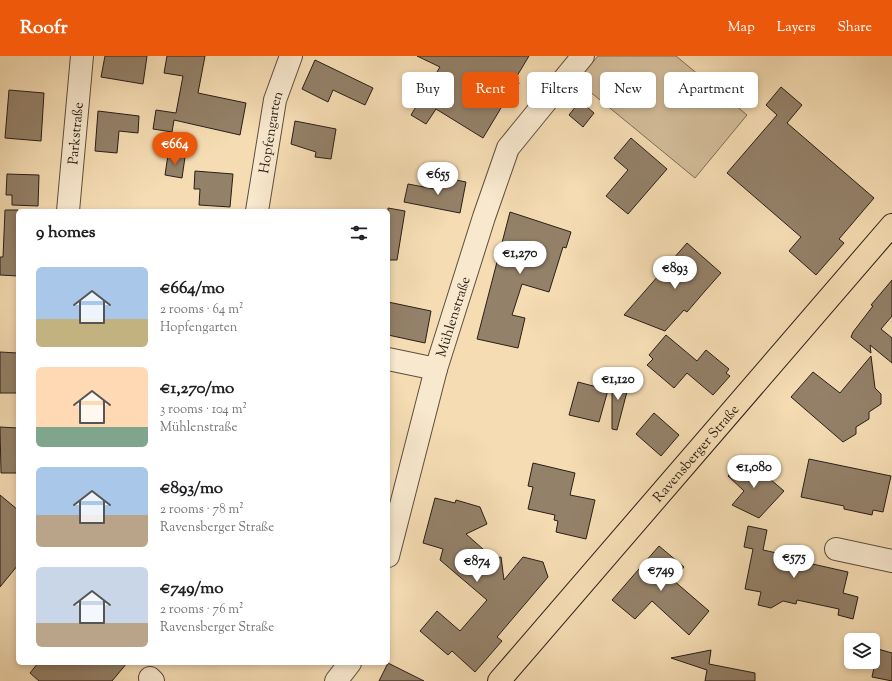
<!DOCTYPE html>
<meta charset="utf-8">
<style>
:root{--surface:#fff;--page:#f2f2f2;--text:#202124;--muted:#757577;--accent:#ea580c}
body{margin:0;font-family:"Sorts Mill Goudy",serif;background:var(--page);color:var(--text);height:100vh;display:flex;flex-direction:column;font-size:15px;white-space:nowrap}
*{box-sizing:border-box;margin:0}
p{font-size:13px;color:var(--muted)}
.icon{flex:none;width:22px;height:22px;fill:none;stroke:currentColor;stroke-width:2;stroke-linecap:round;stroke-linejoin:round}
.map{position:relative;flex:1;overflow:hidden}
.panel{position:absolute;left:16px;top:153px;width:374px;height:456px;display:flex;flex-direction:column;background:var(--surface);border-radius:6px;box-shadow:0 2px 6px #0003}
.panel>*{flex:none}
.guide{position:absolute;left:402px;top:16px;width:380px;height:36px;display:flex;gap:8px}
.tools{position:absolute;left:844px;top:577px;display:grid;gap:8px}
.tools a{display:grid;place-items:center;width:36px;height:36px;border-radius:6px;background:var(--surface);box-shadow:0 2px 6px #0003;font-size:20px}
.price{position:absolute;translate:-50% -34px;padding:0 9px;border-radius:14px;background:#fff;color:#222;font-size:13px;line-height:26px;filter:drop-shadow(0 1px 2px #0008)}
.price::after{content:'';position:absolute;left:50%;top:24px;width:12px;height:9px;margin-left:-6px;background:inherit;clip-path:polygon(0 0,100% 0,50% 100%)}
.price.active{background:var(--accent);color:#fff}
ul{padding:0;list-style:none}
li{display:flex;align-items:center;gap:12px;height:100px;padding:0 20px}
li span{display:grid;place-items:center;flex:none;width:112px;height:80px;border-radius:6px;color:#555}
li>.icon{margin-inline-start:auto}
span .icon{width:48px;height:48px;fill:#fffc;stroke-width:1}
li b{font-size:17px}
h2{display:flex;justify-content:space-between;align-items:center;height:48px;padding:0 20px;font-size:17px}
.chip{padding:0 14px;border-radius:6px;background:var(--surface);box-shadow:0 2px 6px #0003;font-size:14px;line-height:36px}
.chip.active{background:var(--accent);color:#fff}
header{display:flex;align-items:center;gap:24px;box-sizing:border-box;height:56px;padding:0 20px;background:var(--accent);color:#fff}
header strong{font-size:19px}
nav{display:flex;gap:22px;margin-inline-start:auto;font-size:14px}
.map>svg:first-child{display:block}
</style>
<header>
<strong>Roofr</strong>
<nav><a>Map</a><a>Layers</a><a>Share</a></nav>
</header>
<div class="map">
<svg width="892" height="625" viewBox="0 0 892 625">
<rect width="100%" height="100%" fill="#f5dcb3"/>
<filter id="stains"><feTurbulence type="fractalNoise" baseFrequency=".005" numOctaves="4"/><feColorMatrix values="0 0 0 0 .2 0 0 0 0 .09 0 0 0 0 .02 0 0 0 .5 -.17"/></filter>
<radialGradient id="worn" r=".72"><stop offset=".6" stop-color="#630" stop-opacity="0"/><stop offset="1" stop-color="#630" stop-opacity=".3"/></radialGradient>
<path fill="#d2bc99" stroke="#7e6d58" d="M598 0H676L747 59 695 122 577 25Z"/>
<path fill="#948169" stroke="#2a1e18" d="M105 0H147L143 28 101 21Z
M167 0H205L198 37 246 47 240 79 174 64 172 76 153 73 156 54 176 57 183 20 164 17Z
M417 0H529L517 20 519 28 511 29 498 51 501 52 483 82 436 53 426 68 411 59 440 11Z
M315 4 373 32 365 49 333 34 328 46 302 33Z
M781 31 802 49 787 67 874 142 839 183 844 187 816 219 789 195 801 181 727 117 777 59 766 49Z
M9 34 44 37 41 85 5 82Z
M580 45 594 57 583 71 569 59Z
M98 55 139 60 138 77 119 75 117 97 95 95Z
M295 65 336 73 331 103 315 101 316 96 291 88Z
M631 82 667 113 628 158 606 140 628 114 614 102Z
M168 99 185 101 182 122 165 119Z
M195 115 233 118 230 151 199 149 200 133H194Z
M7 118 39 119 38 150 12 149V139H6Z
M442 121 466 126 460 157 404 146 408 128 440 134Z
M388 152 405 155 397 204H388Z
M5 154H18V220L0 219V201H3Z
M510 156 571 176 566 192 563 191 549 236 522 228 512 259 525 262 518 292 477 283Z
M687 187 721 217 705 235 687 256 684 254 665 275 624 259Z
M892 224V260L881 273 892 282V307L870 289 871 297 851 281 853 276 873 250 871 249Z
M388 246 431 255 425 287 388 279Z
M666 279 697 305 706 294 729 313 726 317 730 320 713 339 687 317 674 332 647 309 653 303 649 299Z
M0 296 18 297V337H0Z
M871 300 875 332 881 338V348L869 356V363L856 371V378L843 386 791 341 813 316 840 337Z
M612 324 629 328 617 374 612 373Z
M578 326 608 334 599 366 569 359Z
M654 357 679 379 661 400 636 378Z
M0 371 18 372V417H1Z
M744 401 784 435 759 462 732 449 744 435 728 420Z
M809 403 891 420 883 456 873 454 872 459 844 453V450L801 441Z
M533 407 575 417 570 439 595 444 586 483 556 476 558 465 554 464 555 459 528 453 533 431 528 430Z
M0 439 18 454V509L0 531Z
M435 442 455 447 456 444 480 451 487 468 466 478 493 502 501 501 504 524 523 501 543 506 548 521 497 581 502 585 475 616 452 595 448 599 420 575 437 555 460 575 487 544 440 504 443 493 423 487Z
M748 470 767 474 763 494 786 499V502L848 516 843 537 858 541 853 563 838 559 839 553 797 544 796 548 783 545 771 552 758 549 761 536 745 533 753 493 744 491Z
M659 490 684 511 673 524 709 555 689 579 652 545 635 563 612 544Z
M878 593 892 597V625L872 621Z
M711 594 709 608 755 617V625H705L707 614 671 602Z
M38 607H127L112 625H39L30 617Z
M388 607 424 625H379Z"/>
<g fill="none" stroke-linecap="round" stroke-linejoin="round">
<g stroke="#5d4e3f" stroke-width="24">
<g id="minor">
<path id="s1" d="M68 155 82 0"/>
<path id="s2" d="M257 155 275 44 291 0"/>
<path d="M388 303 436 313"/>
<path d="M836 493 892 505"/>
<path id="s3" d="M388 500 436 313 484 161 508 92 583 0"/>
<path d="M150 622 153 625"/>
<path d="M336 625 350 607"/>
</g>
</g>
<g stroke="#2a1e18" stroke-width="24">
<g id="major">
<path id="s4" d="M499 625 892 169"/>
</g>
</g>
<use href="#minor" stroke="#f8e8ce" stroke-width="22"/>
<use href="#major" stroke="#f5dcb3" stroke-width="22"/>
</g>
<g text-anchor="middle" stroke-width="4" stroke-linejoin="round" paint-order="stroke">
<g font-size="14" fill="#2a1e18" stroke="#f8e8ce">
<text dy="5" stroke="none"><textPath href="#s2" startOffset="80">Hopfengarten</textPath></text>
<text dy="5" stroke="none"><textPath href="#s1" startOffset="78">Parkstraße</textPath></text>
<text dy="5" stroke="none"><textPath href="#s3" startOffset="248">Mühlenstraße</textPath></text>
<text dy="5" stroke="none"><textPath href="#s4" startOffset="301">Ravensberger Straße</textPath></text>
</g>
</g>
<rect width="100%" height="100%" filter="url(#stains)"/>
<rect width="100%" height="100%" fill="url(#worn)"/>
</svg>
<div class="tools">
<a><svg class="icon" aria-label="layers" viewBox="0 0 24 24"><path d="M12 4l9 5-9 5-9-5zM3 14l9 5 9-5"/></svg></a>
</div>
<b class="price active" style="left:175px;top:110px">€664</b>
<b class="price" style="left:438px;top:140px">€655</b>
<b class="price" style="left:520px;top:219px">€1,270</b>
<b class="price" style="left:675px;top:234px">€893</b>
<b class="price" style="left:618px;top:345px">€1,120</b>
<b class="price" style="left:754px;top:433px">€1,080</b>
<b class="price" style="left:794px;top:523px">€575</b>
<b class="price" style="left:477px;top:527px">€874</b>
<b class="price" style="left:661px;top:536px">€749</b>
<div class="guide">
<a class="chip">Buy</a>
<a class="chip active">Rent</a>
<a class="chip">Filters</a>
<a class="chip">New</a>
<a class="chip">Apartment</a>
</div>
<section class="panel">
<h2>9 homes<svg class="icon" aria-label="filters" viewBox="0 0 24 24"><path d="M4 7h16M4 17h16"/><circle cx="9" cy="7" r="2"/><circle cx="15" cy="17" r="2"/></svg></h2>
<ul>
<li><span style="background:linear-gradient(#a9c7e8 65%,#c2b280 0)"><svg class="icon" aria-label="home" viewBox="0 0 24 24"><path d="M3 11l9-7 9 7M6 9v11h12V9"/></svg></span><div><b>€664/mo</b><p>2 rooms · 64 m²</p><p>Hopfengarten</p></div></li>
<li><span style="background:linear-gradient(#ffd9b3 75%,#7fa58c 0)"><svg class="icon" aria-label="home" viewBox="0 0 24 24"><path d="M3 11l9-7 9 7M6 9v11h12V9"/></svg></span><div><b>€1,270/mo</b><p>3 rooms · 104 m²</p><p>Mühlenstraße</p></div></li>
<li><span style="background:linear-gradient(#a9c7e8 60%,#b9a48a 0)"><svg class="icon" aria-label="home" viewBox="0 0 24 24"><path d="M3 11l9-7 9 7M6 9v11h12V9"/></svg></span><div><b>€893/mo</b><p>2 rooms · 78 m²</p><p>Ravensberger Straße</p></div></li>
<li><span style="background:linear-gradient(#c9d6e8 70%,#b9a48a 0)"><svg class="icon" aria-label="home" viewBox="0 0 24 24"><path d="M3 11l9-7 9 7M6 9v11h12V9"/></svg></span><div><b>€749/mo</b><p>2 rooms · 76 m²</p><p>Ravensberger Straße</p></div></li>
</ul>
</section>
</div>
